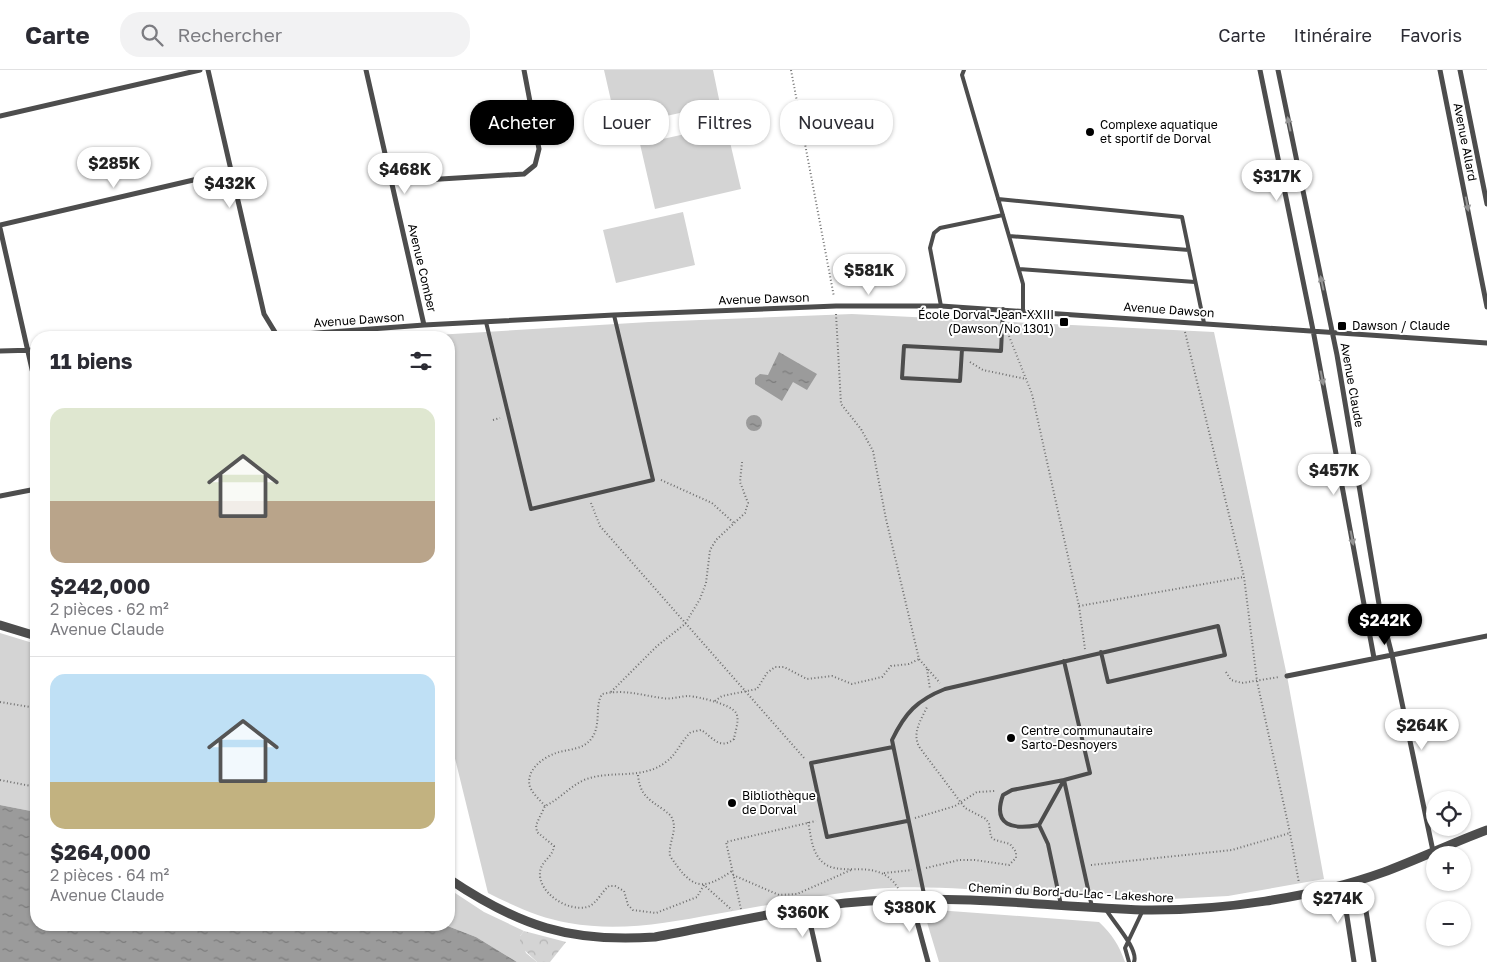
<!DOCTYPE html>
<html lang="fr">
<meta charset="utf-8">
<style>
:root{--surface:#fff;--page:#f2f2f3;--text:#2b2b33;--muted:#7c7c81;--line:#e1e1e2;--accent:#000}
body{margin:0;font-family:"Golos Text",sans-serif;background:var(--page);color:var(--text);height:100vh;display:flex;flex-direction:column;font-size:19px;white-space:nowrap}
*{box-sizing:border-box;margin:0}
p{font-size:16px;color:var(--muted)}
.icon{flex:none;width:28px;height:28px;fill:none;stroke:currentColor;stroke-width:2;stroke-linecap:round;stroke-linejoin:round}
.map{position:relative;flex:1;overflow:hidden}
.sheet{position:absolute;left:30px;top:261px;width:425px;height:600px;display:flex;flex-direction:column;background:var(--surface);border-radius:20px;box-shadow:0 1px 4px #0004}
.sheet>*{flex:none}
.hud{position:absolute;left:470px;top:30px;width:475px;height:45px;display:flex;gap:10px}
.buttons{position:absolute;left:1426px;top:721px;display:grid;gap:10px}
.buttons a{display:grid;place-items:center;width:45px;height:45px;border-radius:50%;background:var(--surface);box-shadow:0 1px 4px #0004;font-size:25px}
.price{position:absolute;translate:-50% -42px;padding:0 11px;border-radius:18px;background:#fff;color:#222;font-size:16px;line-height:32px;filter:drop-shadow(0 1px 2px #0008)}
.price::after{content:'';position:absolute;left:50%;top:30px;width:15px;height:11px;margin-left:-8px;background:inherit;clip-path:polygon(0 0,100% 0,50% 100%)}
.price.selected{background:var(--accent);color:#fff}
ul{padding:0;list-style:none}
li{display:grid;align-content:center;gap:10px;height:265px;padding:0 20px}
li+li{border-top:1px solid var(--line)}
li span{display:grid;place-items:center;height:155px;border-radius:15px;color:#555}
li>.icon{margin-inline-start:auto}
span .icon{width:90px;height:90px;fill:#fffc;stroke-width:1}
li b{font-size:21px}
h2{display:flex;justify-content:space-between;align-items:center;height:60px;padding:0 20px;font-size:21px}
.pill{padding:0 18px;border-radius:20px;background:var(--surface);box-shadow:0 1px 4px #0004;font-size:18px;line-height:45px}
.pill.selected{background:var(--accent);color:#fff}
header{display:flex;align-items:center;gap:30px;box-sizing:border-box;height:70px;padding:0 25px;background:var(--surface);border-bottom:1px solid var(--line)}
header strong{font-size:24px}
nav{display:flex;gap:28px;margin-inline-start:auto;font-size:18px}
.search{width:350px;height:45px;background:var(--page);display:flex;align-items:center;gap:12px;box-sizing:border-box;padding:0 18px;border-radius:20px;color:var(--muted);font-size:19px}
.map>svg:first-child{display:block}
</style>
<header>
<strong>Carte</strong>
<div class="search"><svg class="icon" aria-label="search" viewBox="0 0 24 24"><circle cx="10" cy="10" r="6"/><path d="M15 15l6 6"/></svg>Rechercher</div>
<nav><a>Carte</a><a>Itinéraire</a><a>Favoris</a></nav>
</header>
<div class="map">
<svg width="1487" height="892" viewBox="0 0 1487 892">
<defs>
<pattern id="forest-crowns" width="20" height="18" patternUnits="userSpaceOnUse" patternTransform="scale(1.25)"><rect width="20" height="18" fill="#d4d4d4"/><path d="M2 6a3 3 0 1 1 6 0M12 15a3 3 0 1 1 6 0" fill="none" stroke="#b4b4b4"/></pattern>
<pattern id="water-ripples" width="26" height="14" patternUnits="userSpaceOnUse" patternTransform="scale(1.25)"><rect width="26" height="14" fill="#9b9b9b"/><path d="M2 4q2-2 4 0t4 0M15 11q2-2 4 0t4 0" fill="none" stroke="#7c7c7c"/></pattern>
</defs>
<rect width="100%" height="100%" fill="#fff"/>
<path fill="#d4d4d4" d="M604 0H713L720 34 617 57Z
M726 55 741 119 655 139 640 74Z
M683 142 695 195 616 213 603 160Z
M852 244 1214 262 1287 606 1324 809 1228 826 1151 830 1112 828 1099 821 1098 823 1045 820 1039 824C984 821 927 814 873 819 820 825 768 835 716 844 667 853 619 862 569 853 540 848 514 836 488 823L449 664V268H387L649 252Z
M0 563 36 574V742L0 735Z
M449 819 484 842 524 861 520 866 526 883 537 892H517L476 867 445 855H449Z
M923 839 1099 852C1112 864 1119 875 1125 892H939Z"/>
<path fill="url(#forest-crowns)" d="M524 861 566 872 550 892H537L520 876V866Z"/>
<path fill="url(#water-ripples)" d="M779 282 817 304 807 320 793 312 782 331 755 314V308L760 304 768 305Z
M746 353a8 8 0 1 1 16 0a8 8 0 1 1-16 0Z
M0 735 36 742V855H445L476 867 517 892H0Z"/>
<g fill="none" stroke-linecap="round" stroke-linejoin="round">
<path stroke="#6f6f6f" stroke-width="2" stroke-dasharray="1 2.5" stroke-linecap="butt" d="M791 0 834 227
M836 244 841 334 861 359 873 381 886 449 919 589 940 613
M1185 262 1244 507 1257 611 1290 763 1299 813
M1009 266 1032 324 1079 536 1085 579
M970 292 983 300 1026 309
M493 350 500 348
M661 410 712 433 735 454
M591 433 600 456 805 689
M1079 536 1244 507
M927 599 930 619
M1226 602 1231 610 1242 613 1279 607
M611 622 657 576 685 554 700 529 706 513 710 480 716 470 745 443 748 433 740 412 742 392
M715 631 722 626 757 619 767 603 775 597H784L807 609 832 606 852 614 882 607 891 596 909 594 919 589
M0 632 36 638
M638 705C640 725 648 729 664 740 667 743 670 744 672 748 678 760 668 773 670 786 691 817 700 823 732 801
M0 710 36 717
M545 736C540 730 533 724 530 717 525 701 542 688 556 683 568 679 583 680 591 669 602 655 594 638 602 624 626 619 639 625 662 628 671 630 680 626 689 626 699 627 731 634 736 643 740 649 735 662 734 669 719 681 712 666 701 660L691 662C681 671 677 684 666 692 641 711 611 699 584 710 569 717 560 729 545 736L536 755 537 762 554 776C553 787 541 791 540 802 538 823 568 842 587 837 596 835 602 821 609 816H615L624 821 628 835 633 840 656 843 697 827 704 815 732 840
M915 748 955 736 977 722 995 721
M808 752C810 761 811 771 814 779 829 819 874 780 898 818
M1091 795 1232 780 1290 763
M926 798 959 790H975L1009 795 1016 788V782L1010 774 995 770 991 767 989 754 986 749 965 738 920 678C911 664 921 650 927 637
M884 803 912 800
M733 805 779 825 797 824 851 800
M741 839 726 772 816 751"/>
<path stroke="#4d4d4d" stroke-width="4" d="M964 0 962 5 1023 214V240
M998 129 1182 147 1204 253
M1009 166 1189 180
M1019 199 1195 212
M941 236 930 178 934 163 940 158 1003 145
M486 252 531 439 653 410 614 245
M962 279 960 311 902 308 904 276 1001 281 1003 239
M1064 591 1090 703 1064 710 1092 837
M893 677 811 693 827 767 907 751
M1064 710 1039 755C1013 760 992 756 1003 725L1012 720Z
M1039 755 1048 774 1061 835
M925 829 892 670C905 643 917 630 945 619L1218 556 1225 585 1108 612 1101 582
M1105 838C1113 852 1139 879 1134 892
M1129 892 1125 878 1143 840"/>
<path stroke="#4d4d4d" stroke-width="5" d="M208 0 264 244 278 267
M366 0 424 255
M1260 0 1313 260 1374 588
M1278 0 1337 285 1379 534 1392 585 1433 781
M1440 0 1487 237
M1460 0 1487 134
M0 46 200 0
M392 112 524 104 535 95 539 79 524 0
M0 155 232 101
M0 158 36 317
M251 268 424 255 614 245 836 236H941L1487 273
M0 281 36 280
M0 426 36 419
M1287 606 1487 566
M1361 809 1374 892
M1342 814 1354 892
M911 829 928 892
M807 839 819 892"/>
<path stroke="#4d4d4d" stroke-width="9" d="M0 555 36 566
M449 809C519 856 570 873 655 867 731 853 809 833 886 830 972 826 1058 837 1143 840 1220 841 1312 828 1384 802 1419 789 1452 773 1487 760"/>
</g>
<defs><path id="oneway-solid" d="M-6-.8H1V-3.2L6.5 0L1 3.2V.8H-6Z" transform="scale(1.25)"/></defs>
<g fill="#949494">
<use href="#oneway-solid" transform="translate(1289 54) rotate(-102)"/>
<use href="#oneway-solid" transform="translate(1467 134) rotate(79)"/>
<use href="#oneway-solid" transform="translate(1322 213) rotate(-102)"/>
<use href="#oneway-solid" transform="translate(1322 308) rotate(79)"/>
<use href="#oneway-solid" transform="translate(1352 468) rotate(79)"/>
</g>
<g fill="#000" stroke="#fff" stroke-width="2">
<circle cx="1090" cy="62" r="5"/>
<rect x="1059" y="247" width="10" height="10" rx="2.5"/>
<rect x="1337" y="251" width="10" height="10" rx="2.5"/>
<circle cx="1011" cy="668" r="5"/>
<circle cx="732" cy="733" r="5"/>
</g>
<g text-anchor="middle" stroke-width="4" stroke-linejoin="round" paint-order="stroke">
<g font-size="12" fill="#000" stroke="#fff" text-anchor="start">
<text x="1100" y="59">Complexe aquatique<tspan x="1100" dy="14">et sportif de Dorval</tspan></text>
<text x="1054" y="249" text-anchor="end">École Dorval-Jean-XXIII<tspan x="1054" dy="14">(Dawson/No 1301)</tspan></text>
<text x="1352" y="260">Dawson / Claude</text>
<text x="1021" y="665">Centre communautaire<tspan x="1021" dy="14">Sarto-Desnoyers</tspan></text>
<text x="742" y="730">Bibliothèque<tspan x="742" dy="14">de Dorval</tspan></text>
</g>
<g font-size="12" fill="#000" stroke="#fff">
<text transform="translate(1465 72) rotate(79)" y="4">Avenue Allard</text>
<text transform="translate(422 198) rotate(77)" y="4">Avenue Comber</text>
<text transform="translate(764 229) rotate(-2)" y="4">Avenue Dawson</text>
<text transform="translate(1169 240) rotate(4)" y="4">Avenue Dawson</text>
<text transform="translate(359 250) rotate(-4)" y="4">Avenue Dawson</text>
<text transform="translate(1352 315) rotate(80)" y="4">Avenue Claude</text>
<text transform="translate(1071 823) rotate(3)" y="4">Chemin du Bord-du-Lac - Lakeshore</text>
</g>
</g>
</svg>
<div class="buttons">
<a><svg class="icon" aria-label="locate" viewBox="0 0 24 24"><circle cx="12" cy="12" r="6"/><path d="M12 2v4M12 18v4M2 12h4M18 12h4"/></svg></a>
<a>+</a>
<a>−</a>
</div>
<b class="price" style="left:114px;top:119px">$285K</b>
<b class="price" style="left:405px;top:125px">$468K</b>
<b class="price" style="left:1277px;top:132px">$317K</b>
<b class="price" style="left:230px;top:139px">$432K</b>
<b class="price" style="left:869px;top:226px">$581K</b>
<b class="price" style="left:1334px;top:426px">$457K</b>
<b class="price selected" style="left:1385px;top:576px">$242K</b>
<b class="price" style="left:1422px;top:681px">$264K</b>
<b class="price" style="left:1338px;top:854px">$274K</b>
<b class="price" style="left:910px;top:863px">$380K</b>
<b class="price" style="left:803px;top:868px">$360K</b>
<div class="hud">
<a class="pill selected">Acheter</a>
<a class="pill">Louer</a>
<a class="pill">Filtres</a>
<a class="pill">Nouveau</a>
</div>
<section class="sheet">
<h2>11 biens<svg class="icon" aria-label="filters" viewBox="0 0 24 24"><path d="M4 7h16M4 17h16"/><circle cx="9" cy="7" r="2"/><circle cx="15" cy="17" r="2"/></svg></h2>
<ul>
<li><span style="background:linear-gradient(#dfe7d0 60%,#b9a48a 0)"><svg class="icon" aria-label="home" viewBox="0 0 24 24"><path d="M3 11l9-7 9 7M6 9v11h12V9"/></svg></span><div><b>$242,000</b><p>2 pièces · 62 m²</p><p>Avenue Claude</p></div></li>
<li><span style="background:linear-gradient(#bfe0f5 70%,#c2b280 0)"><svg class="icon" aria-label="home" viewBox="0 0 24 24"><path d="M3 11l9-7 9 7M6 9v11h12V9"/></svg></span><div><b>$264,000</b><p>2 pièces · 64 m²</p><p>Avenue Claude</p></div></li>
</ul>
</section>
</div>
